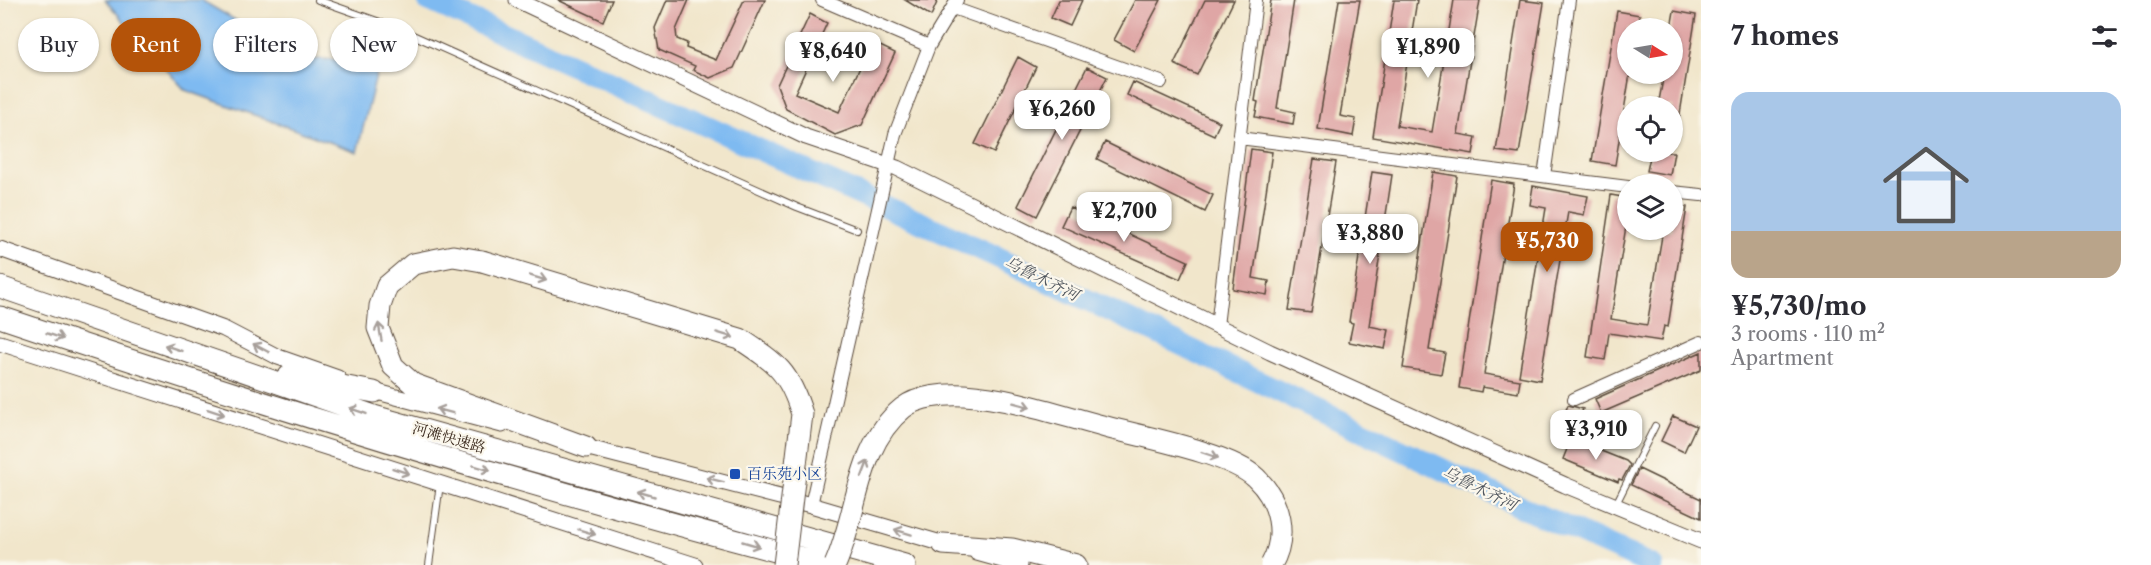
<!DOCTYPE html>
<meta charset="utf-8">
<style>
:root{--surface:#fff;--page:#f2f2f3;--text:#2b2b33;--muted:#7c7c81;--line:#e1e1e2;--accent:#b45309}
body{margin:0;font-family:"Libre Caslon Text","Noto Serif SC",serif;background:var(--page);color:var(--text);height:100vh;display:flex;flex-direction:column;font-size:22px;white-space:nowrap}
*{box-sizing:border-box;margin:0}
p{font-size:20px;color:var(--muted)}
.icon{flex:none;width:33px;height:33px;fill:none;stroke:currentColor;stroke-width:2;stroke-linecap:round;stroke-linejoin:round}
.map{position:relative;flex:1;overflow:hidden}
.details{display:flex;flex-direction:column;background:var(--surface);width:450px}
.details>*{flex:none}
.hud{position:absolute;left:18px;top:18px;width:570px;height:54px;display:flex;gap:12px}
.needle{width:39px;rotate:101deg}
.fabs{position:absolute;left:1617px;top:18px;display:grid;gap:12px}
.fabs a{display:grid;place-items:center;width:66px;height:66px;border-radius:50%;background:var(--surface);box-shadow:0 2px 4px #0004;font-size:30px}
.price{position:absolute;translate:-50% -51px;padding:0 14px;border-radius:12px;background:#fff;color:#222;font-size:20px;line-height:39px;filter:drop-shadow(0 2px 3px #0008)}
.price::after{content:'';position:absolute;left:50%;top:36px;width:18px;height:14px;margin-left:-9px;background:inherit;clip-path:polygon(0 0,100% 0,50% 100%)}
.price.selected{background:var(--accent);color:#fff}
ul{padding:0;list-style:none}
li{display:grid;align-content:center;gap:12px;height:318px;padding:0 30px}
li+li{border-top:2px solid var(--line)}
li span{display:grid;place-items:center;height:186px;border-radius:18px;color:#555}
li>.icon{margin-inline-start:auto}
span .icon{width:108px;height:108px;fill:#fffc;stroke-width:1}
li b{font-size:26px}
h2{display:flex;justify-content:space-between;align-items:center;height:72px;padding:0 30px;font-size:26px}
.pill{padding:0 21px;border-radius:27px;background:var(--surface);box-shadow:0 2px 4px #0004;font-size:21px;line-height:54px}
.pill.selected{background:var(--accent);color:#fff}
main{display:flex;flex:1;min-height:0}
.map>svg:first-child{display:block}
</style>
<main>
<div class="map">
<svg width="1701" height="565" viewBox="0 0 1701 565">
<rect width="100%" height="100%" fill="#fbf7ec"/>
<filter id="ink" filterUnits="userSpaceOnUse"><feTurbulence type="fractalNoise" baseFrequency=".0167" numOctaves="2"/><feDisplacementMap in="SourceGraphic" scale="12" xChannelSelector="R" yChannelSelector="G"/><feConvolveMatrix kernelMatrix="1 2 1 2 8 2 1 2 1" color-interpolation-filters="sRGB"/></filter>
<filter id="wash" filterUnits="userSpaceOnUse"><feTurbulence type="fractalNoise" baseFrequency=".008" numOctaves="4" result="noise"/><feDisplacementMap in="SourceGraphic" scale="24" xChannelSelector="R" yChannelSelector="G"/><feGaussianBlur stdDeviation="1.35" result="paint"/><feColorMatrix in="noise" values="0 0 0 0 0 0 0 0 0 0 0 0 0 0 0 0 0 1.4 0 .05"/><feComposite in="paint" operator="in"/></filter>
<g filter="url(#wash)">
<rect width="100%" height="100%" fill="#f1e6cb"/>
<path fill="#7ebaf1" stroke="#5c7288" stroke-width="1.5" d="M105 0H201L302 59 380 60 357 152 185 90Z"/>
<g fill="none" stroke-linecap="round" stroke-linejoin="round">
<path stroke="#7ebaf1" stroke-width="22" d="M428 0 993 255 1528 510 1652 565"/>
</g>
<g id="blocks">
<path fill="#dfa6a5" d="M558 0H612L603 21Z
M667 0H689L676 30 677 39 687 43 686 48 716 60 744 0H765L734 68 710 78 693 70 695 66 659 50 655 28Z
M905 0H938L931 16Z
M1059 0H1082L1070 26 1051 18Z
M1135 0H1161L1134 51 1114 40Z
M1205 0H1234L1197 75 1174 64Z
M1271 0H1294L1277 108 1295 112 1293 124 1255 117 1258 102 1255 101Z
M1339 0H1360L1340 116 1356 119 1353 136 1318 129Z
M1394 0H1417L1397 126 1432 132 1454 0H1480L1458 134 1476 137 1473 154 1373 137Z
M1520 0 1544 3 1519 154 1496 151Z
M1617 11 1640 15 1638 28H1628V74H1630L1615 165 1592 161Z
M1674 11 1696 15 1678 126H1672V106H1658L1664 74H1672L1671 28Z
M810 14 827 23 795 93 839 112 872 42 895 53 862 125 835 135 786 109 777 85Z
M1018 57 1036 67 994 153 975 144Z
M1087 67 1107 77 1037 216 1018 206Z
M1133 82 1220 122 1214 135 1127 95Z
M1105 142 1213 195 1205 212 1097 159Z
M1251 149 1272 152 1253 278 1269 281 1267 295 1233 289Z
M1651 152H1674L1670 175 1647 171Z
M1314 159 1336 162 1311 313 1289 310Z
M1372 172 1392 175 1369 326 1389 330 1385 349 1349 342 1353 323 1349 322Z
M1433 172 1457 176 1429 350 1445 353 1441 374 1403 368Z
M1491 180 1514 184 1484 374 1520 380 1518 393 1482 387 1481 392 1459 388Z
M1533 186 1588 196 1584 215 1568 212 1540 380 1519 376 1546 208 1530 205Z
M1611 195 1628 198V214L1611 319 1647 325 1663 230H1672V204L1687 207 1668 327 1664 326 1661 341 1609 333 1605 360 1587 357Z
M1070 207 1188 261 1180 279 1061 226Z
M1701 352V370L1601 413 1595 399Z
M1568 405 1583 409 1574 433 1559 428Z
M1673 416 1696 426 1684 452 1661 441Z
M1571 439 1626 461 1630 465 1622 480 1619 479 1618 482 1563 459Z
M1639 469 1701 499V518L1631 485Z"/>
</g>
</g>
<g filter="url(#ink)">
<use href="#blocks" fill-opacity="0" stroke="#564638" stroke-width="1.5"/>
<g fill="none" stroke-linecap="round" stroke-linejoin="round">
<g stroke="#564638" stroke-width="8">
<path id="service" d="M318 0 397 28 797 207 857 230
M1615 506 1655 426
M429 565 440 484"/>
</g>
<g stroke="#564638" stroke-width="14">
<path id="minor" d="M822 0 929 46
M953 8 1161 82
M1239 138 1628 187
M1544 176 1569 0
M1672 192 1701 195
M1217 326 1256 0
M1574 399 1701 342
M811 505 895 134 929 46 957 0"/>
</g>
<g stroke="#564638" stroke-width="17">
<path id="tertiary" d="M517 0 806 137 897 168 1270 352 1565 485 1701 541
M0 249 224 329 278 357 338 378
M0 343 695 565
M366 389 502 425
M577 445 811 505 951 546
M977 553 1020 565"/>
</g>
<g stroke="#564638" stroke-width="23">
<path id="trunk" d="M482 261 453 256 413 264 387 286 380 306 378 328 393 366 413 384 586 447
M0 287 374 416 905 565
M0 317C273 409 550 493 829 565
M289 376 374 392
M943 544 1012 549 1076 565"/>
</g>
<use href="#service" stroke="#fff" stroke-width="6"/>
<use href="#minor" stroke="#fff" stroke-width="12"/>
<use href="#tertiary" stroke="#fff" stroke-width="15"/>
<use href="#trunk" stroke="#fff" stroke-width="21"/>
<g stroke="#564638" stroke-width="23" stroke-linecap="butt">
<path id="trunk-bridge" d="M482 261 740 339C776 363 789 371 802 414L784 565
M835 565C858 515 856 446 903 408 918 396 945 394 964 395 1012 398 1060 415 1106 427 1143 437 1230 453 1256 478 1280 501 1288 536 1271 565"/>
</g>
<use href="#trunk-bridge" stroke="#fff" stroke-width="21"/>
</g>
<defs><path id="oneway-shaft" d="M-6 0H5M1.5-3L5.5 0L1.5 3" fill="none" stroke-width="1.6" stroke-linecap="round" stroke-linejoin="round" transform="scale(1.5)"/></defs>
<g stroke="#a79f9a">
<use href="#oneway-shaft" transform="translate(538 278) rotate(17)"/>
<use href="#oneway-shaft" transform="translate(380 332) rotate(-100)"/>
<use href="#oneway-shaft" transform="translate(725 335) rotate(17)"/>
<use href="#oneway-shaft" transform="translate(55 336) rotate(19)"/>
<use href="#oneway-shaft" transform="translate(173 348) rotate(-161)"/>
<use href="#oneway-shaft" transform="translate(261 348) rotate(-152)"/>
<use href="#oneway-shaft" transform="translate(1022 405) rotate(15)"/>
<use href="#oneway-shaft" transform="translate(358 411) rotate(-161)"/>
<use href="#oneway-shaft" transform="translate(445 411) rotate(-165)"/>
<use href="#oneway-shaft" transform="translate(216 412) rotate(18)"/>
<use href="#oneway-shaft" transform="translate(1210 455) rotate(19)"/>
<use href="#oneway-shaft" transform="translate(482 468) rotate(16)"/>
<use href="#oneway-shaft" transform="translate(865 469) rotate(-69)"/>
<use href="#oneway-shaft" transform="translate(401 471) rotate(18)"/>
<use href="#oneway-shaft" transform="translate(715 480) rotate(-166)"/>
<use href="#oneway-shaft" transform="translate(646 494) rotate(-164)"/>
<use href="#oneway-shaft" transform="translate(587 532) rotate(17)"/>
<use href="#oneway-shaft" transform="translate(903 532) rotate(-163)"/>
<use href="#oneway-shaft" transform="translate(751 544) rotate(16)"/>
</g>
</g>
<rect fill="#1a4fb4" stroke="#fbf7ec" stroke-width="2" x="729" y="468" width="12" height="12" rx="3"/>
<g text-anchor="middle" stroke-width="4.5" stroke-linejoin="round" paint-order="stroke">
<g font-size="15" fill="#3b2a1e" stroke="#fbf7ec">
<text transform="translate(449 438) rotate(16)" y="5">河滩快速路</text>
</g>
<g font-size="15" fill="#164399" stroke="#fbf7ec" text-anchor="start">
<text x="747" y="479">百乐苑小区</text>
</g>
<g font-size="16" font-style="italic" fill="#4f555d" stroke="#fbf7ec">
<text transform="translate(1042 278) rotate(26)" y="6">乌鲁木齐河</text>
<text transform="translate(1480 488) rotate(26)" y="6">乌鲁木齐河</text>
</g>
</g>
</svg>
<div class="fabs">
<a><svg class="needle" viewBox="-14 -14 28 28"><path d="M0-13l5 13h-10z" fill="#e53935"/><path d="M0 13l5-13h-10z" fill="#7c7c81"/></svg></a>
<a><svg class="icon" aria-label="locate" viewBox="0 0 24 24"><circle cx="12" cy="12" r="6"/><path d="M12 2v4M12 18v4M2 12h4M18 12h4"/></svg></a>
<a><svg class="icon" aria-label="layers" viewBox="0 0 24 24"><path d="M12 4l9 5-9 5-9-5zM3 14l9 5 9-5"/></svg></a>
</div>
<b class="price" style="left:1428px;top:79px">¥1,890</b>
<b class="price" style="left:833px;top:83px">¥8,640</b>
<b class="price" style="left:1062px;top:141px">¥6,260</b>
<b class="price" style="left:1124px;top:243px">¥2,700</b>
<b class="price" style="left:1370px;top:265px">¥3,880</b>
<b class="price selected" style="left:1547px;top:273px">¥5,730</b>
<b class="price" style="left:1596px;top:461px">¥3,910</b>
<div class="hud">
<a class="pill">Buy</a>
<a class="pill selected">Rent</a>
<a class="pill">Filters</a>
<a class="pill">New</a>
</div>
</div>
<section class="details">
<h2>7 homes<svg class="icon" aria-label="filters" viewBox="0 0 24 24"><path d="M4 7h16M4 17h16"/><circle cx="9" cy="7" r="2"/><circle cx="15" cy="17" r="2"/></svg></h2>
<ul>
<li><span style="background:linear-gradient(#a9c7e8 75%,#b9a48a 0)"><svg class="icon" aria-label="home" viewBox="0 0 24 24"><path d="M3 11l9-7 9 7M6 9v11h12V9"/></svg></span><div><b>¥5,730/mo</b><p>3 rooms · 110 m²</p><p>Apartment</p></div></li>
</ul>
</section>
</main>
